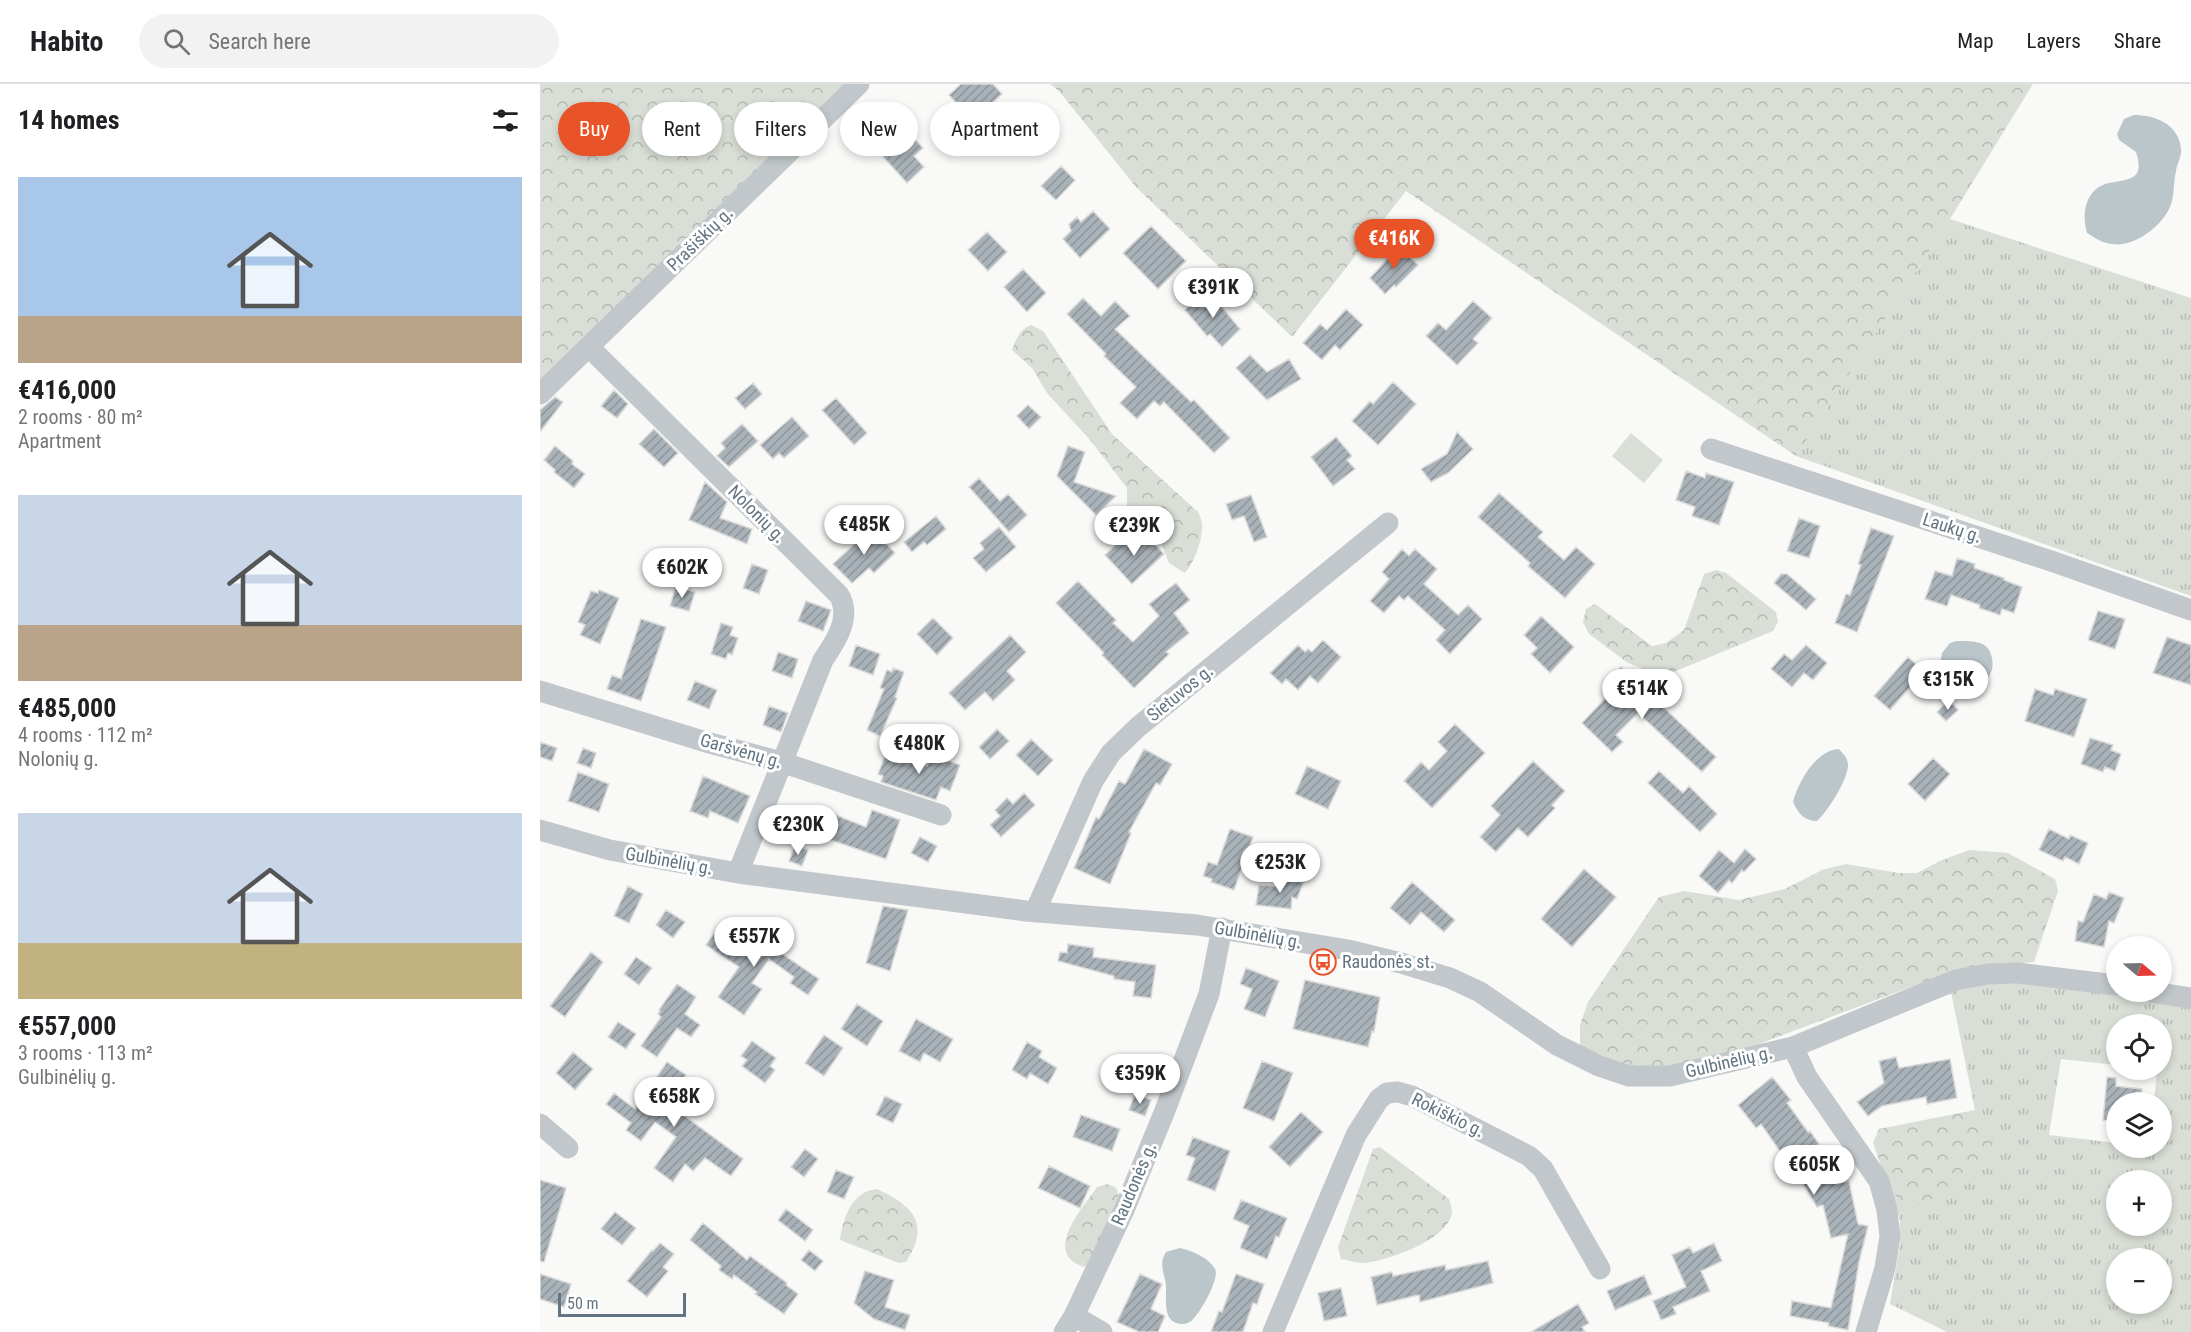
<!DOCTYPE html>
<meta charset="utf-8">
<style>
:root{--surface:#fff;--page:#f2f2f2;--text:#202124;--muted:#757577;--line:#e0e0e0;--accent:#e85328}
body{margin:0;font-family:"Roboto Condensed",sans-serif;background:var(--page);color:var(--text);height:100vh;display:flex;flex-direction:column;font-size:22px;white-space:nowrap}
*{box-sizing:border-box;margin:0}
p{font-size:20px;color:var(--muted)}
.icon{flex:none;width:33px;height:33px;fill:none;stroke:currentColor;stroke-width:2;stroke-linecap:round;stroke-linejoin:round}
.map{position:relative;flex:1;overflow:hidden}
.panel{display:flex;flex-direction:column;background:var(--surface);width:540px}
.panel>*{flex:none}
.top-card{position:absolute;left:18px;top:18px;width:570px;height:54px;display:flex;gap:12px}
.needle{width:39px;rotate:109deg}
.controls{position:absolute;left:1566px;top:852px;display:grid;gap:12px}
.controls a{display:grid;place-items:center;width:66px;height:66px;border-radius:50%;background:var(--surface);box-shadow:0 3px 9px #0003;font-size:30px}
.scale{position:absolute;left:18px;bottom:15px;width:128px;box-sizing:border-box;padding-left:6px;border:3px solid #637582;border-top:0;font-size:16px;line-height:21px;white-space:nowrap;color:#637582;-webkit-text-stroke:4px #fff;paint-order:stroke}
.price{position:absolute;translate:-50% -51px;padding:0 14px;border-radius:21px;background:#fff;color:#222;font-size:20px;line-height:39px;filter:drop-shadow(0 2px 3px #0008)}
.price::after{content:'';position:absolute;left:50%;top:36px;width:18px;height:14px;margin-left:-9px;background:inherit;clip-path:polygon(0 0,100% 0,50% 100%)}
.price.on{background:var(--accent);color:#fff}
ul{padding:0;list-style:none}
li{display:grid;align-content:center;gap:12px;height:318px;padding:0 18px}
li span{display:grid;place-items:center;height:186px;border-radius:0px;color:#555}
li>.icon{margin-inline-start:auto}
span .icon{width:108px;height:108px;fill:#fffc;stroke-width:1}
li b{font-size:26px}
h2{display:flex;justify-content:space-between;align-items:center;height:72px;padding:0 18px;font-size:26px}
.tag{padding:0 21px;border-radius:27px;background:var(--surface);box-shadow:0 3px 9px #0003;font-size:21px;line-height:54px}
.tag.on{background:var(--accent);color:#fff}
header{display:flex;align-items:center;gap:36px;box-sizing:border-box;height:84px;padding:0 30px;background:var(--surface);border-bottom:2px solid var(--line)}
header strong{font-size:28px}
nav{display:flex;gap:33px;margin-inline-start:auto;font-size:21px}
.search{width:420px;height:54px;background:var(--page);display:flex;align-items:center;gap:15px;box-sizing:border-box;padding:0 21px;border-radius:33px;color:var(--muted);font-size:22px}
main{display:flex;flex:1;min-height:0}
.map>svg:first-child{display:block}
</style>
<header>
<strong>Habito</strong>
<div class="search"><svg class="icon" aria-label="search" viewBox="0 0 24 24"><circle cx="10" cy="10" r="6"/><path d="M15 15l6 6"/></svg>Search here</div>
<nav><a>Map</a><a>Layers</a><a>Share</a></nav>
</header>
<main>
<section class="panel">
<h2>14 homes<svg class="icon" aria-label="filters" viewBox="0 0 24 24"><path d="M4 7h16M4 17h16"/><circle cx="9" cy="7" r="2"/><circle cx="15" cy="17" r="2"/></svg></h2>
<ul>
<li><span style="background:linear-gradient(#a9c7e8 75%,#b9a48a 0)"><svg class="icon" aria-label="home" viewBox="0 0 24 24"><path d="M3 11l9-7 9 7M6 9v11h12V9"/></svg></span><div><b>€416,000</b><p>2 rooms · 80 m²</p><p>Apartment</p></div></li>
<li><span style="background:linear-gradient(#c9d6e8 70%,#b9a48a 0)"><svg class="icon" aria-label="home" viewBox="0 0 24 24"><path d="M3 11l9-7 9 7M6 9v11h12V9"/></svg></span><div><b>€485,000</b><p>4 rooms · 112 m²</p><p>Nolonių g.</p></div></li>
<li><span style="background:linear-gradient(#c9d6e8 70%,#c2b280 0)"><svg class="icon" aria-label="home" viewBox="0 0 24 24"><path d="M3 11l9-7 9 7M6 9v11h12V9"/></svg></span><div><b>€557,000</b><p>3 rooms · 113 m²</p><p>Gulbinėlių g.</p></div></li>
</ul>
</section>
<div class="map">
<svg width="1651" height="1248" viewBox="0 0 1651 1248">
<defs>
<pattern id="grass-tufts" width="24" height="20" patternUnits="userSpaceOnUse" patternTransform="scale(1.5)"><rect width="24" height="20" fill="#d9ded6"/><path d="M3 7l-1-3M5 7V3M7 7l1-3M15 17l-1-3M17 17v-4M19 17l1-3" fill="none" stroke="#b4b9b3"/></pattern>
<pattern id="forest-crowns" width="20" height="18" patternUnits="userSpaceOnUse" patternTransform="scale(1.5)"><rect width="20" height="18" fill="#d9ded6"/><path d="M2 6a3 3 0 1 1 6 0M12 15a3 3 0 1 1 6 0" fill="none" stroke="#b4b9b3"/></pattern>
<pattern id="building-hatch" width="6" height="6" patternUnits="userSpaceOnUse" patternTransform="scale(1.5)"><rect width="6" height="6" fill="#a9b2b8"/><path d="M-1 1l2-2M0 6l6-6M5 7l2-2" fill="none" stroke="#8d959b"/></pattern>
</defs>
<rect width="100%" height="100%" fill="#f9f9f7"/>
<path fill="url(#grass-tufts)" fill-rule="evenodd" d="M1410 135 1651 214V512L1256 372Z
M1505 899 1651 923V1248H1407L1350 1220 1360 1160V1136L1353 1110 1449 1044 1435 1026 1411 908 1444 900ZM1576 940H1622V986H1613H1617L1614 1018H1622V1064H1576V1059L1509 1051 1521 975 1576 981ZM1576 1096H1622V1142H1576ZM1576 1174H1622V1220H1576Z"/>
<path fill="url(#forest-crowns)" d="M0 0H309L0 296Z
M510 0H1493L1410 135 1256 372 866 107 752 253 596 103 519 7Z
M491 241 503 247 572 350 659 429C660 434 663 439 662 444 662 457 654 479 645 489L629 479 615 443 587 426V404L551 357 507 309 492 284 472 266C476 255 480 245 491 241Z
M1176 486 1186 489 1236 528 1238 538 1233 547 1131 589H1114L1088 579 1049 550 1043 538 1046 525 1055 520 1112 562 1126 559 1144 546 1164 490Z
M1429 766 1468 769 1515 795 1518 807 1494 878 1433 883 1384 898 1208 964 1112 987 1080 983 1040 964V941L1048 918 1119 813 1144 807 1199 816 1245 805 1282 786 1306 780 1358 789H1377L1400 777Z
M1435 1026C1440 1032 1447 1038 1449 1045 1466 1089 1401 1111 1372 1123 1347 1116 1342 1081 1333 1059L1339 1045Z
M840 1063 909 1115C910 1119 912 1124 912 1128 909 1156 847 1177 823 1179 816 1179 808 1176 801 1175L798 1163 833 1065Z
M568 1100 576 1104 579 1112 552 1178 544 1183C501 1169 543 1124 557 1103Z
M337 1105C373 1122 391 1139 366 1178L359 1179 300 1156C303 1134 312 1107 337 1105Z"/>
<path fill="#d9ded6" d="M1091 349 1123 376 1104 399 1072 372Z"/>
<path fill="#bac6ca" d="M1594 31C1615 31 1639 40 1641 65 1642 72 1637 79 1636 87 1633 99 1635 111 1630 123 1622 142 1594 164 1572 160 1562 159 1555 154 1547 149 1541 129 1546 104 1569 99 1590 95 1605 96 1596 68L1579 56 1577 50 1584 35Z
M1417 557C1432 557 1450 556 1452 575 1454 584 1451 590 1445 598L1429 601 1419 609H1415L1408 604 1400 582 1402 569 1410 559Z
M1299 665C1304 671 1308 674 1308 682 1307 697 1288 727 1277 737 1264 737 1258 729 1253 718 1258 698 1276 666 1299 665Z
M640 1164C652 1167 668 1173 675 1185 680 1194 661 1227 654 1234 651 1238 647 1240 642 1240 624 1240 626 1220 626 1207 627 1192 617 1182 626 1168Z"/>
<path fill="url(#building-hatch)" stroke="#dbdbd9" stroke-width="1.5" d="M421 0H453L462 10 433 37 409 11Z
M327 33 350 56 364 44 383 64 374 72 384 83 367 99 316 43Z
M521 82 535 96 516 116 501 102Z
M553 127 570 145 540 174 523 155 531 147 529 140 537 133 541 138Z
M611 142 646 177 618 205 583 169Z
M447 148 467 168 448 187 428 166Z
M859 162 878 181 856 203 854 201 845 210 830 194Z
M483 185 506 209 487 228 464 203Z
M663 209 668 215 672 211 700 245 682 263 670 250 667 252 645 226Z
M543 214 561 232 575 217 590 232 575 245 651 318 654 316 690 354 674 369 624 318 620 322 614 317 597 335 580 319 596 303 564 272 566 270 527 230Z
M933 217 952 234 933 255 938 259 917 281 886 252 898 239 906 246Z
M806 225 823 241 800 266 795 261 782 276 763 259 780 240 787 246Z
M710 271 727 288 749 275 761 295 727 316 696 284Z
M853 298 876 320 838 361 812 337 830 317 833 320Z
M213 299 222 310 205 325 195 314Z
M74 306 88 320 77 334 61 322Z
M15 313 23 318 0 348V326Z
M296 314 327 349 314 361 282 326Z
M488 321 501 333 489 345 477 332Z
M252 333 269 352 244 374 239 369 233 375 220 361Z
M202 340 218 357 189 383 177 372 185 364 181 359Z
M114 345 138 369 124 383 99 360Z
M917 348 933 365 908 389 891 398 881 385 907 370Z
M796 353 812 372 807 376 815 385 793 402 771 373Z
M15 362 33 377 32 380 45 390 34 404 14 388 15 386 4 376Z
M528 362 545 368 534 398 576 412 556 431 517 392Z
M1146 387 1165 394 1166 389 1194 398 1179 441 1152 432 1155 423 1136 416Z
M439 394 460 417 468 410 487 431 469 448 429 403Z
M165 398 187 418 180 434 212 445 207 460 149 436Z
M959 409 1003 448 998 453 1024 476 1036 463 1055 480 1025 514 988 482 990 479 938 433Z
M711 411 727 453 714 458 704 432 692 436 686 420Z
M396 432 406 445 387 461 384 458 372 468 364 458Z
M1259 434 1280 442 1269 474 1247 467Z
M459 443 476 463 446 488 433 474 444 465 440 459Z
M332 444 355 469 334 489 329 484 312 499 293 480Z
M1331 444 1354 452 1317 548 1295 539 1306 510 1310 511 1321 481 1318 480Z
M605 450 624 470 592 500 565 471 584 453 593 462Z
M862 465 869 472 875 465 897 485 884 500 918 531 928 521 942 535 910 570 896 556 905 546 868 512 864 516 859 512 844 529 830 517 849 495 842 488Z
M1417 474 1435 480 1434 484 1464 494V496L1482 503 1474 529 1462 525 1460 531 1439 524 1440 521 1411 511 1407 522 1385 515 1395 487 1412 492Z
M212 480 228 486 219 510 203 504Z
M1241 490H1247L1276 515 1266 526 1234 499Z
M538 497 576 536 573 539 593 558 619 532 609 520 636 499 650 516 634 529 649 549 626 568 629 570 594 604 562 571 564 569 516 519Z
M136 502 155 508 149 527 130 522Z
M59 506 79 514 60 560 40 551 45 541 38 538 51 507 58 509Z
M266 517 291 526 283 547 258 537Z
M1558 527 1585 535 1575 565 1548 556Z
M1001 532 1034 563 1010 589 991 570 997 564 984 551Z
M393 534 413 554 397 571 377 550Z
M101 535 126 543 101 617 67 605 72 591 81 595Z
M181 539 193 543 190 551 198 554 192 571 188 569 186 575 171 570Z
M470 551 486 568 467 587 475 596 453 617 445 608 425 626 409 609Z
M1627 553 1651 561V601L1613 589Z
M783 556 801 573 778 599 770 592 758 606 746 595 742 600 730 589 758 561 765 568 768 565 772 568Z
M316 561 340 570 333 591 309 582Z
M1266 561 1287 579 1273 596 1264 589 1252 603 1231 585 1244 570 1252 576Z
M238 568 258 575 252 594 232 587Z
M1368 573 1387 590 1375 604 1372 601 1350 626 1334 612Z
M1081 583 1176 673 1162 688 1098 629 1076 651 1083 658 1072 668 1042 639 1073 606 1066 599Z
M353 584 364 588 355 613 357 614 340 652 327 646 344 605 340 604 347 586 352 588Z
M155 597 177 606 169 625 147 616Z
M1495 605 1513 611 1515 605 1547 615 1534 653 1485 637Z
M1409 616 1418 626 1406 637 1397 628Z
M229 622 248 629 241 648 223 641Z
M915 640 945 669 892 724 864 697 881 678 889 686 907 667 898 658Z
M457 645 469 657 450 675 439 663Z
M1550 654 1573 661 1571 666 1581 670 1575 687 1565 683 1563 688 1541 680Z
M491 655 513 676 498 692 476 671Z
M0 658 17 664 12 677 0 673Z
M43 664 56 669 51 684 37 679Z
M604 665 632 680 620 701 616 699 589 748 591 749 570 800 534 784 556 733 559 735 579 697 585 700Z
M347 667 387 682 392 671 420 681 410 707 401 703 396 716 341 698 343 692 338 690Z
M1393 674 1410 690 1385 717 1368 700Z
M993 677 1025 707 1012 721 1015 724 988 753 978 744 956 768 940 753 960 731 951 722Z
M767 682 801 697 788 725 755 710Z
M1119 687 1143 709 1149 702 1177 730 1160 748 1108 699Z
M38 688 69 700 59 728 28 717Z
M163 692 210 712 198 739 170 727 168 734 150 727Z
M484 709 495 721 461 753 450 741 460 732 455 726 467 714 473 720Z
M332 726 360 736 346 775 285 754 293 730 326 743Z
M690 745 713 753 694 806 671 798 672 795 663 792 668 778 677 781Z
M1509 745 1529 755 1530 751 1548 759 1539 780 1525 773 1523 777 1499 766Z
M380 753 397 762 388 778 371 769Z
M255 761 268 766 262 782 249 777Z
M1205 765 1216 775 1204 788 1202 786 1192 799 1189 796 1178 809 1159 792 1179 766 1194 779Z
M1044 785 1076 813 1032 863 1001 835Z
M748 790 764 797 757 815 752 813 751 825 716 821 719 801 743 803Z
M872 798 915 836 904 848 881 828 870 841 850 824Z
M88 802 103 810 89 839 74 832Z
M1569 808 1584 814 1574 839 1569 837 1564 863 1535 857 1538 837 1543 838 1554 810 1566 815Z
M343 822 368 826 350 887 326 879Z
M126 826 145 838 133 854 116 841Z
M180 841 214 864 224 851 244 865 241 869 279 895 268 911 250 899 254 893 229 875 212 899 222 905 204 931 178 913 199 883 166 861Z
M528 860 554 864 553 873 616 881 611 914 593 912 595 898 574 895V892L518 877 520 868 527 869Z
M51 868 63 878 25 933 10 922Z
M96 873 112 884 99 901 84 890Z
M706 884 739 897 725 933 704 925 712 905 700 900Z
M765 896 840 913 834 948 832 947 828 963 753 945Z
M137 900 156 913 145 930 160 941 151 953 137 944 117 973 101 962 121 933 118 930 120 927 119 926Z
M317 920 343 937 327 962 301 945Z
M376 935 413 955 400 978 384 969 380 978 359 967Z
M78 938 96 950 86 965 68 953Z
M284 951 303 964 284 992 265 979Z
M212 957 236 974 230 982 235 986 225 999 202 982 207 976 201 972Z
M487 958 502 967 499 973 517 984 508 1000 490 989 487 995 472 986Z
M33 968 53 985 35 1006 16 989Z
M1356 973 1359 984 1410 975 1417 1014 1387 1020 1386 1013 1342 1022 1328 1032 1317 1018 1344 999 1339 977Z
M722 977 753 989 734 1037 703 1024Z
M127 978 146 991 127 1019 203 1075 191 1092 165 1074 153 1087 145 1080 133 1098 114 1084 136 1053 115 1038 101 1057 86 1046 91 1039 66 1020 74 1009 95 1025Z
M1232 993 1251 1016 1247 1019 1268 1048 1270 1047 1279 1060 1276 1062 1297 1100 1309 1097 1318 1140 1328 1142 1319 1178 1308 1246 1288 1242 1289 1239 1250 1232 1252 1217 1291 1224 1308 1150 1291 1154 1283 1121 1277 1123 1260 1095 1271 1088 1255 1065 1244 1073 1221 1040 1216 1044 1198 1021Z
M1567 993 1576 994V1002L1602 1005 1601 1018H1576V1038L1563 1036Z
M595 1010 611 1016 605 1032 589 1026Z
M345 1012 362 1020 353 1039 336 1031Z
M761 1028 783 1048 750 1083 729 1063Z
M541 1031 580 1045 572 1067 533 1053Z
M653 1053 690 1067 675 1107 647 1096 655 1074 646 1071Z
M265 1065 278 1075 264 1093 251 1083Z
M509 1082 550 1102 540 1124 498 1104Z
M296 1086 314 1093 304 1115 287 1108Z
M0 1096 26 1104 4 1178 0 1177Z
M701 1116 747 1134 739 1153 736 1152 727 1175 700 1164 709 1142 693 1135Z
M246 1125 273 1146 265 1157 238 1136Z
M75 1128 96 1144 82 1161 61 1145Z
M163 1139 207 1176 210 1172 247 1199 246 1201 258 1210 244 1230 215 1210 217 1208 194 1191 192 1195 179 1186 181 1182 150 1156Z
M120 1159 134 1170 123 1183 128 1187 107 1213 87 1197 112 1166 113 1167Z
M1174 1159 1182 1177 1161 1187 1170 1207 1133 1223 1136 1230 1121 1236 1113 1217 1146 1203 1132 1171 1150 1163 1153 1169Z
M269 1166 283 1177 275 1187 261 1176Z
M948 1177 953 1199 880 1218 879 1211 837 1221 831 1193 852 1188 853 1192 905 1181 906 1186Z
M325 1187 354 1196 345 1223 370 1231 365 1246 334 1235 314 1219Z
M0 1190 31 1200 24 1223 0 1215Z
M600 1190 622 1200 611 1225 625 1232 618 1248H599L577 1238Z
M696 1190 724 1200 717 1220 713 1219 703 1248H671L679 1227 682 1228Z
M1104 1191 1112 1210 1075 1226 1067 1207Z
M801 1204 807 1232 784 1237 778 1209Z
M1038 1220 1049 1239 1042 1243 1045 1248H991Z"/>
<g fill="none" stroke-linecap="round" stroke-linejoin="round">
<path stroke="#c2c7cb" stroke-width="21" d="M49 263 299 511C312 533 296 557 283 576L198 789
M0 310 319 0
M1171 365 1514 478 1651 526
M0 607 166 658 241 678 401 731
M0 746 70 766 198 789 486 827 657 841 808 866 861 879 910 894 940 908 1017 961 1059 982 1089 992H1130L1253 963 1416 896 1448 890 1478 889 1576 901
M495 828 553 697 571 669 598 643 848 439
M1612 908 1651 914
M1253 963 1267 993 1339 1097 1347 1126 1350 1152 1345 1184 1326 1248
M0 1040 28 1064
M534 1232 562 1248
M524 1248 534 1232 584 1126 624 1029 669 910 682 844
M733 1248 816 1051 839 1015 847 1009 858 1008 872 1012 989 1072 1003 1085 1060 1185"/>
</g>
<defs>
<g id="bus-ring" transform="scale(1.35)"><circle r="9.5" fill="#fff" stroke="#e85328" stroke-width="1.5"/><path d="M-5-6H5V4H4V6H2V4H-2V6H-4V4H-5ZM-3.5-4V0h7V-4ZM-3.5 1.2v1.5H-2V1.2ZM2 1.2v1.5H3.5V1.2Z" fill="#e85328"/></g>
</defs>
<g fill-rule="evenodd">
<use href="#bus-ring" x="783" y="878"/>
</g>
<g text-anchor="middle" stroke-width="6" stroke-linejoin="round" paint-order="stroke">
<g font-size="18" fill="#637582" stroke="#fff">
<text transform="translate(160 155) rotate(-44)" y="6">Prašiškių g.</text>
<text transform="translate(217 430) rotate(45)" y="6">Nolonių g.</text>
<text transform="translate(1412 444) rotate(18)" y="6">Laukų g.</text>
<text transform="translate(640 609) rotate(-39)" y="6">Sietuvos g.</text>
<text transform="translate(201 667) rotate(16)" y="6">Garšvėnų g.</text>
<text transform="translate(129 777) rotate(10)" y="6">Gulbinėlių g.</text>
<text transform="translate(718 851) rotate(10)" y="6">Gulbinėlių g.</text>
<text transform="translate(1189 978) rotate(-13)" y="6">Gulbinėlių g.</text>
<text transform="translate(908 1031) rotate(26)" y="6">Rokiškio g.</text>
<text transform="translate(594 1100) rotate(-67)" y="6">Raudonės g.</text>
</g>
<g font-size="18" fill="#637582" stroke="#fff" text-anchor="start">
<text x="802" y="884">Raudonės st.</text>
</g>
</g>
</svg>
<div class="controls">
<a><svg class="needle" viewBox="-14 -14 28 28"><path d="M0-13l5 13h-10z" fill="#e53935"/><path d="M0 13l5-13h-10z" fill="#757577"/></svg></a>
<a><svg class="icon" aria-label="locate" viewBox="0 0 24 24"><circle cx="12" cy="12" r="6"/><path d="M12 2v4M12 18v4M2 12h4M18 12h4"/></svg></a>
<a><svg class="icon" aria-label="layers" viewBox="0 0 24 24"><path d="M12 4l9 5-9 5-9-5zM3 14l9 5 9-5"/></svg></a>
<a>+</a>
<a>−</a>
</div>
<div class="scale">50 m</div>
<b class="price on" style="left:854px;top:186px">€416K</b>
<b class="price" style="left:673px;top:235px">€391K</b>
<b class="price" style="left:324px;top:472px">€485K</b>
<b class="price" style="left:594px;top:473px">€239K</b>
<b class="price" style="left:142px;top:515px">€602K</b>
<b class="price" style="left:1408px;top:627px">€315K</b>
<b class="price" style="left:1102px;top:636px">€514K</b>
<b class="price" style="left:379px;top:691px">€480K</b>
<b class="price" style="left:258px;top:772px">€230K</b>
<b class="price" style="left:740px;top:810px">€253K</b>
<b class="price" style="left:214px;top:884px">€557K</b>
<b class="price" style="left:600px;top:1021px">€359K</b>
<b class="price" style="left:134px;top:1044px">€658K</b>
<b class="price" style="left:1274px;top:1112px">€605K</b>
<div class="top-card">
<a class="tag on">Buy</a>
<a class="tag">Rent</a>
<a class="tag">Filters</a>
<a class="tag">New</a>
<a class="tag">Apartment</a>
</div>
</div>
</main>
